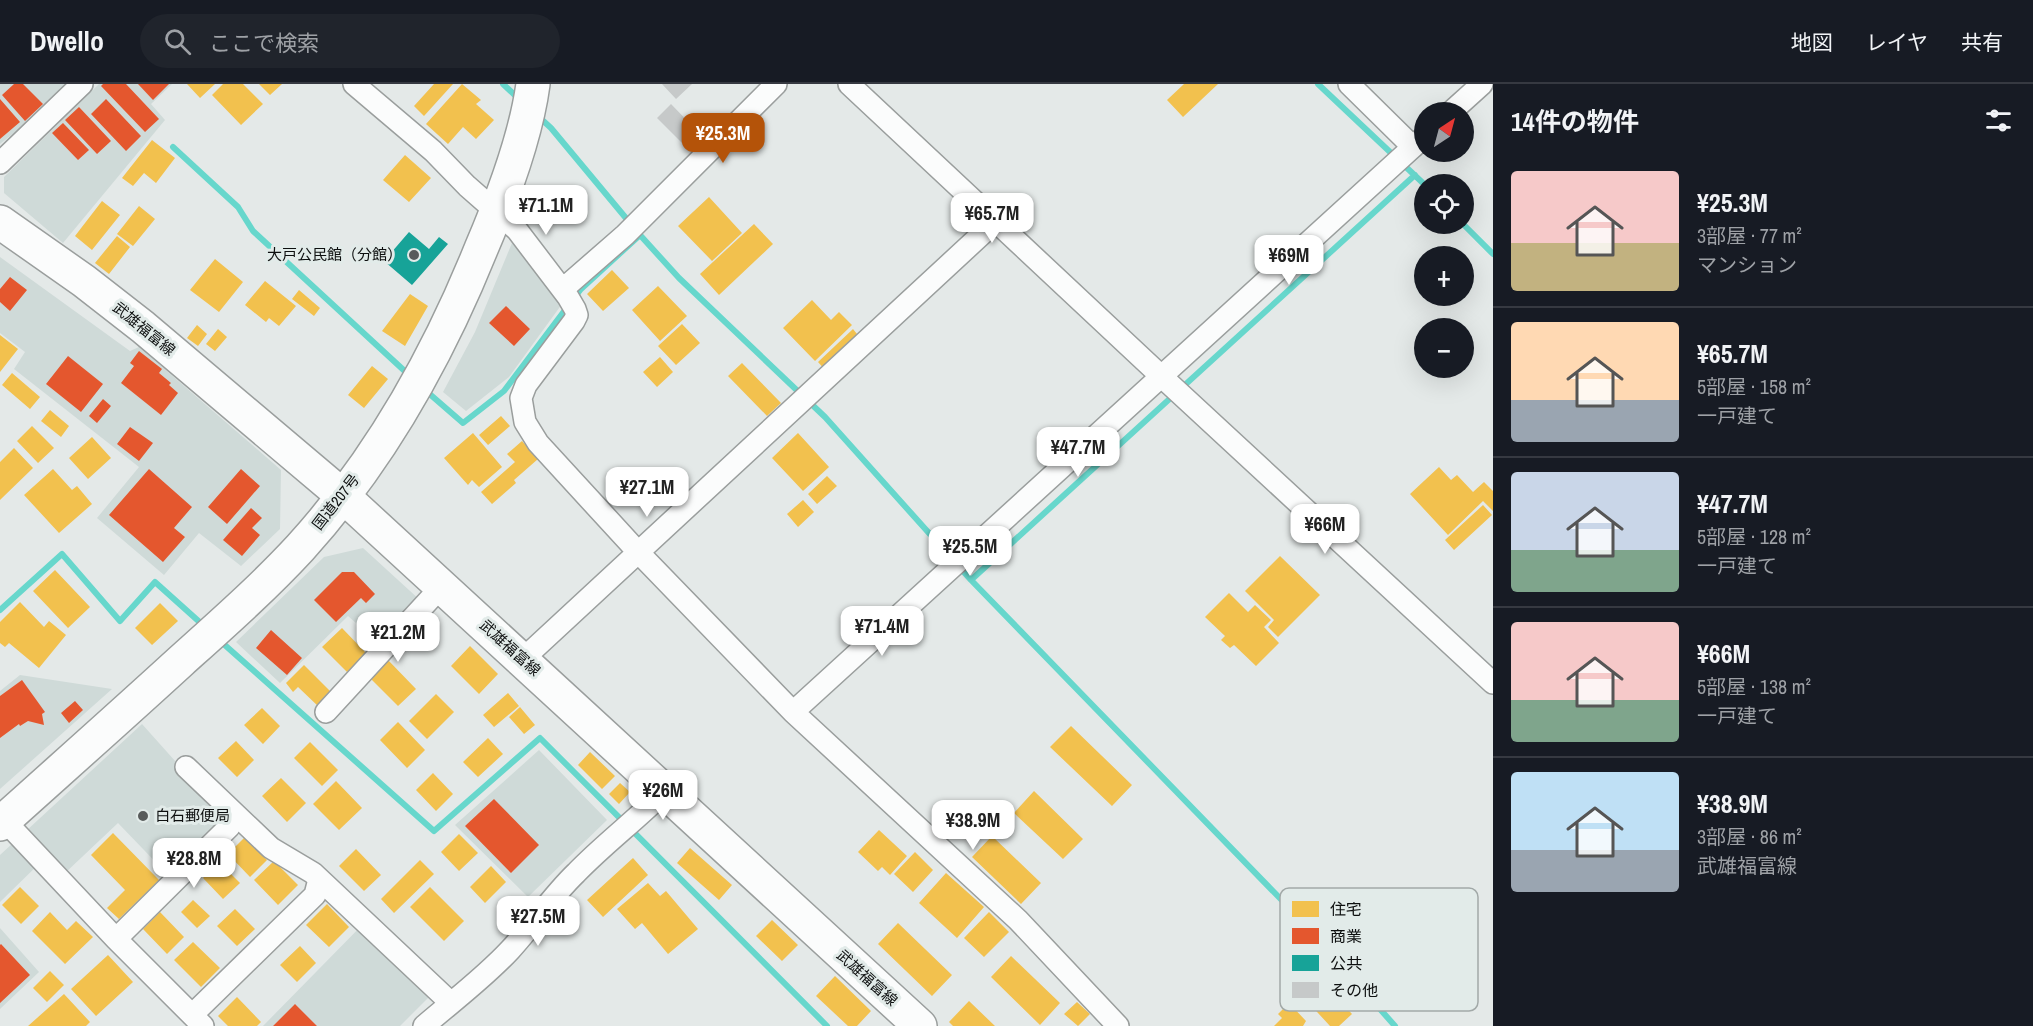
<!DOCTYPE html>
<html lang="ja">
<meta charset="utf-8">
<style>
:root{--surface:#171b24;--page:#20242c;--text:#f1f3f6;--muted:#9ea1a6;--line:#363941;--accent:#b45309}
body{margin:0;font-family:"Archivo Narrow","Noto Sans JP",sans-serif;background:var(--page);color:var(--text);height:100vh;display:flex;flex-direction:column;font-size:22px;white-space:nowrap}
*{box-sizing:border-box;margin:0}
p{font-size:20px;color:var(--muted)}
.icon{flex:none;width:33px;height:33px;fill:none;stroke:currentColor;stroke-width:2;stroke-linecap:round;stroke-linejoin:round}
.map{position:relative;flex:1;overflow:hidden}
.panel{display:flex;flex-direction:column;background:var(--surface);width:540px}
.panel>*{flex:none}
.needle{width:39px;rotate:36deg}
.buttons{position:absolute;left:1414px;top:18px;display:grid;gap:12px}
.buttons a{display:grid;place-items:center;width:60px;height:60px;border-radius:50%;background:var(--surface);box-shadow:0 6px 24px #0002;font-size:30px}
.price{position:absolute;translate:-50% -51px;padding:0 14px;border-radius:12px;background:#fff;color:#222;font-size:20px;line-height:39px;filter:drop-shadow(0 2px 3px #0008)}
.price::after{content:'';position:absolute;left:50%;top:36px;width:18px;height:14px;margin-left:-9px;background:inherit;clip-path:polygon(0 0,100% 0,50% 100%)}
.price.current{background:var(--accent);color:#fff}
ul{padding:0;list-style:none}
li{display:flex;align-items:center;gap:18px;height:150px;padding:0 18px}
li+li{border-top:2px solid var(--line)}
li span{display:grid;place-items:center;flex:none;width:168px;height:120px;border-radius:6px;color:#555}
li>.icon{margin-inline-start:auto}
span .icon{width:72px;height:72px;fill:#fffc;stroke-width:1}
li b{font-size:26px}
h2{display:flex;justify-content:space-between;align-items:center;height:72px;padding:0 18px;font-size:26px}
header{display:flex;align-items:center;gap:36px;box-sizing:border-box;height:84px;padding:0 30px;background:var(--surface);border-bottom:2px solid var(--line)}
header strong{font-size:28px}
nav{display:flex;gap:33px;margin-inline-start:auto;font-size:21px}
.search{width:420px;height:54px;background:var(--page);display:flex;align-items:center;gap:15px;box-sizing:border-box;padding:0 21px;border-radius:33px;color:var(--muted);font-size:22px}
main{display:flex;flex:1;min-height:0}
.map>svg:first-child{display:block}
</style>
<header>
<strong>Dwello</strong>
<div class="search"><svg class="icon" aria-label="search" viewBox="0 0 24 24"><circle cx="10" cy="10" r="6"/><path d="M15 15l6 6"/></svg>ここで検索</div>
<nav><a>地図</a><a>レイヤ</a><a>共有</a></nav>
</header>
<main>
<div class="map">
<svg width="1493" height="942" viewBox="0 0 1493 942">
<rect width="100%" height="100%" fill="#e4e9e8"/>
<path fill="#cfdad8" d="M0 0H67L24 41 0 60Z
M99 0H172L151 20 165 36 63 159 4 109V93Z
M512 159 562 220 509 293 466 327 443 308 475 248Z
M0 173 130 267 139 263 281 386 280 445 241 482 199 449 164 491 97 434 139 383 14 285 25 268 0 249Z
M363 464 421 517 382 562 348 532 280 599 236 558 324 473Z
M20 591 112 605 0 705V607Z
M142 640 227 735 168 791 118 739 64 790 46 773 0 818V771Z
M539 666 607 736 528 813 455 741Z
M371 832 443 899 400 942H263Z
M0 844 39 888 0 925Z"/>
<path fill="#f2c14e" d="M187 0H215L200 14Z
M223 0H243L263 20 241 41 212 11Z
M259 0H282L270 11Z
M434 0H453L424 32 414 22Z
M462 0 481 16 476 20 494 36 476 55 463 43 448 60 426 40Z
M1184 0H1218L1183 33 1167 16Z
M152 56 175 74 156 99 144 89 133 102 122 94Z
M405 71 431 94 409 118 383 96Z
M709 113 742 149 712 177 678 142Z
M102 117 120 131 92 166 75 152Z
M139 122 155 135 133 162 117 150Z
M754 140 773 160 719 211 700 190Z
M117 152 130 163 109 190 95 179Z
M215 175 243 198 219 228 190 206Z
M612 186 629 204 603 227 587 210Z
M265 197 296 222 279 242 269 234 266 238 245 221Z
M658 202 687 232 660 257 632 226Z
M299 206 320 224 314 232 292 215Z
M410 210 428 222 405 262 382 247Z
M812 216 831 236 839 228 852 241 815 277 783 244Z
M682 240 700 259 676 281 658 262Z
M197 241 207 250 198 262 187 254Z
M218 245 227 253 215 267 206 260Z
M853 245 861 255 826 287 818 278Z
M0 251 18 265 0 288Z
M660 273 673 288 657 303 643 288Z
M742 279 781 319 767 332 728 292Z
M372 282 388 295 364 324 348 311Z
M12 289 40 313 30 325 2 301Z
M50 326 69 342 61 353 41 337Z
M501 332 510 342 488 361 479 351Z
M32 342 54 364 38 379 17 357Z
M473 349 502 383 479 403 472 396 468 401 444 374Z
M798 349 829 383 803 407 772 374Z
M92 353 111 374 88 395 69 374Z
M522 357 538 375 514 396 516 399 492 420 481 408 515 378 507 370Z
M14 364 33 384 0 416V378Z
M1439 383 1451 396 1457 391 1473 408 1484 398 1493 407V427L1483 417 1448 451 1410 410Z
M53 385 72 406 77 402 92 420 59 449 24 411Z
M827 392 837 402 817 420 808 410Z
M803 416 814 428 798 443 787 430Z
M1483 421 1492 431 1454 466 1445 456Z
M1280 472 1320 511 1278 553 1268 543 1274 536 1245 507Z
M55 486 90 523 68 544 33 507Z
M1229 509 1248 528 1255 521 1271 536 1264 543 1279 559 1256 582 1234 561 1230 564 1221 556 1225 552 1205 533Z
M20 518 44 543 49 537 66 551 39 584 9 559 5 563 0 559V538Z
M160 519 178 537 152 561 135 544Z
M342 544 366 569 347 588 322 563Z
M470 562 498 590 479 610 451 582Z
M388 576 416 605 398 622 370 594Z
M304 581 333 610 319 623 298 603 293 608 286 599Z
M508 609 519 622 494 643 483 631Z
M436 610 454 628 427 655 409 637Z
M520 623 535 641 524 650 509 633Z
M262 624 280 642 263 660 244 641Z
M398 638 425 666 407 684 380 656Z
M1071 642 1132 701 1112 722 1050 663Z
M488 654 503 670 478 693 463 678Z
M236 657 254 676 237 693 218 674Z
M310 658 338 686 322 702 294 674Z
M590 668 615 692 602 705 578 681Z
M433 689 453 710 436 727 416 706Z
M281 694 306 719 287 738 262 712Z
M336 697 362 724 339 746 313 720Z
M620 699 630 708 619 720 609 710Z
M1034 707 1083 755 1063 775 1014 729Z
M879 746 907 772 890 791 882 783 878 787 858 768Z
M113 749 159 796 119 835 107 824 125 806 91 771Z
M459 750 478 769 459 787 441 768Z
M992 752 1041 799 1021 820 972 773Z
M245 753 267 776 250 793 228 770Z
M690 764 732 801 719 816 677 779Z
M356 765 381 791 364 807 339 782Z
M915 768 933 786 913 808 894 790Z
M633 774 648 791 603 833 587 816Z
M420 776 434 790 394 829 381 815Z
M274 777 298 801 278 821 254 796Z
M219 778 240 799 223 815 203 794Z
M491 782 506 798 485 819 470 803Z
M946 789 984 823 957 854 919 819Z
M648 799 660 812 666 807 698 845 668 870 642 839 635 845 617 825Z
M20 803 39 822 21 840 2 821Z
M430 803 464 837 444 857 410 823Z
M193 816 210 832 197 844 181 828Z
M327 820 349 843 329 863 306 841Z
M235 825 255 845 237 862 217 842Z
M50 828 67 846 76 837 93 853 65 880 32 847Z
M160 828 184 853 167 870 143 845Z
M989 828 1009 848 984 873 964 854Z
M772 836 798 861 782 877 756 852Z
M898 839 952 891 932 912 878 860Z
M193 858 220 884 201 903 174 876Z
M300 862 316 879 297 898 280 881Z
M108 871 133 898 96 932 71 905Z
M1011 872 1060 919 1040 941 991 893Z
M50 887 64 901 47 918 33 904Z
M835 892 871 927 857 942H848L816 912Z
M1323 899 1352 930 1339 942H1330L1306 916Z
M64 910 90 938 86 942H28Z
M237 913 261 938 257 942H228L218 932Z
M969 917 995 942H953L949 938Z
M1077 918 1090 930 1078 942 1064 930Z
M1289 919 1306 937 1303 942H1274L1282 934 1278 930Z"/>
<path fill="#e4572e" d="M14 0H23L43 20 25 37 2 11Z
M103 0H126L159 35 145 48 101 2Z
M138 0H169L153 16Z
M0 15 20 38 0 55Z
M106 15 141 52 126 67 91 30Z
M79 23 111 57 97 70 65 36Z
M63 39 89 66 78 76 52 49Z
M10 193 27 206 10 227 0 218V205Z
M506 222 530 245 514 262 489 239Z
M139 267 162 285 159 289 171 299 169 301 178 309 161 331 121 299 134 282 130 279Z
M68 272 103 300 81 328 46 300Z
M103 315 111 322 97 339 89 332Z
M130 343 153 359 139 377 117 360Z
M149 385 192 423 174 444 185 453 163 478 109 431Z
M241 385 260 402 227 440 208 423Z
M251 424 262 434 252 444 260 451 242 472 223 456Z
M342 488H354L375 510 366 519 361 514 336 538 314 516Z
M271 546 302 574 287 591 256 564Z
M22 596 45 628 42 630 44 641 28 637 20 642 19 640 0 654V612Z
M75 617 83 626 69 639 61 629Z
M494 715 539 761 511 789 465 742Z
M1 860 30 891 0 919V861Z
M295 920 317 942H273Z"/>
<path fill="#17a398" d="M409 148 429 165 439 153 448 160 412 201 384 177Z"/>
<g fill="none" stroke-linecap="round" stroke-linejoin="round">
<path stroke="#67d7cc" stroke-width="6" d="M503 0 520 16
M1318 0 1425 101
M539 33 551 44 640 151 679 194 825 333 971 496 1301 836 1395 942
M173 63 238 123 253 147 409 291
M1463 140 1493 170
M574 214 581 205 640 151
M425 306 463 339 504 307 568 222
M971 496 1415 91
M0 526 62 470 120 537 155 498 204 542
M218 555 434 747 540 654 827 942"/>
</g>
<path fill="#c6c9c9" d="M662 0H692L676 15Z
M671 20 700 50 686 63 657 34Z"/>
<g fill="none" stroke-linecap="round" stroke-linejoin="round">
<g stroke="#9a9e9d" stroke-width="24">
<path id="street" d="M354 0 433 67 467 102 517 146 568 213 575 225 577 231 574 237 526 301 521 314 525 338 538 359 638 468 793 628 1018 836 1118 942
M849 0 1161 292 1493 599
M1349 0 1413 63
M1451 28 1482 0
M0 79 82 0
M563 205 625 151 776 0
M523 575 996 137
M326 628 441 503
M793 628 1425 52
M186 683 271 764 313 789 451 919
M0 729 4 736 116 855 203 942
M116 855 229 743 235 730
M192 931 315 811 319 795
M424 942C453 917 484 894 510 866 533 841 552 812 576 789 604 760 636 736 664 708"/>
</g>
<g stroke="#9a9e9d" stroke-width="36">
<path id="primary" d="M0 138 84 197 143 243 343 412 920 942"/>
</g>
<g stroke="#9a9e9d" stroke-width="36">
<path id="highway" d="M0 740C60 686 121 632 181 577 221 541 263 504 300 464 379 377 437 274 481 165 502 116 526 53 533 0"/>
</g>
<use href="#street" stroke="#fbfcfc" stroke-width="21"/>
<use href="#primary" stroke="#fbfcfc" stroke-width="33"/>
<use href="#highway" stroke="#fbfcfc" stroke-width="33"/>
</g>
<g fill="#585b5b" stroke="#e2ebe9" stroke-width="2">
<circle cx="414" cy="171" r="6"/>
<circle cx="143" cy="732" r="6"/>
</g>
<g text-anchor="middle" stroke-width="6" stroke-linejoin="round" paint-order="stroke">
<g font-size="15" fill="#0d0f0f" stroke="#e2ebe9" text-anchor="end">
<text x="402" y="176">大戸公民館（分館）</text>
<text x="155" y="737" text-anchor="start">白石郵便局</text>
</g>
<g font-size="15" fill="#0d0f0f" stroke="#e2ebe9">
<text transform="translate(144 245) rotate(39)" y="5">武雄福富線</text>
<text transform="translate(336 418) rotate(-52)" y="5">国道207号</text>
<text transform="translate(510 564) rotate(42)" y="5">武雄福富線</text>
<text transform="translate(867 894) rotate(42)" y="5">武雄福富線</text>
</g>
</g>
<rect x="1280" y="804" width="198" height="123" rx="9" fill="#e2ebe9" stroke="#a2a9a8" stroke-width="1.5"/>
<rect x="1292" y="817" width="27" height="16" fill="#f2c14e"/>
<rect x="1292" y="844" width="27" height="16" fill="#e4572e"/>
<rect x="1292" y="871" width="27" height="16" fill="#17a398"/>
<rect x="1292" y="898" width="27" height="16" fill="#c6c9c9"/>
<g font-size="16" fill="#0d0f0f">
<text x="1330" y="831">住宅</text>
<text x="1330" y="858">商業</text>
<text x="1330" y="885">公共</text>
<text x="1330" y="912">その他</text>
</g>
</svg>
<div class="buttons">
<a><svg class="needle" viewBox="-14 -14 28 28"><path d="M0-13l5 13h-10z" fill="#e53935"/><path d="M0 13l5-13h-10z" fill="#9ea1a6"/></svg></a>
<a><svg class="icon" aria-label="locate" viewBox="0 0 24 24"><circle cx="12" cy="12" r="6"/><path d="M12 2v4M12 18v4M2 12h4M18 12h4"/></svg></a>
<a>+</a>
<a>−</a>
</div>
<b class="price current" style="left:723px;top:80px">¥25.3M</b>
<b class="price" style="left:546px;top:152px">¥71.1M</b>
<b class="price" style="left:992px;top:160px">¥65.7M</b>
<b class="price" style="left:1289px;top:202px">¥69M</b>
<b class="price" style="left:1078px;top:394px">¥47.7M</b>
<b class="price" style="left:647px;top:434px">¥27.1M</b>
<b class="price" style="left:1325px;top:471px">¥66M</b>
<b class="price" style="left:970px;top:493px">¥25.5M</b>
<b class="price" style="left:882px;top:573px">¥71.4M</b>
<b class="price" style="left:398px;top:579px">¥21.2M</b>
<b class="price" style="left:663px;top:737px">¥26M</b>
<b class="price" style="left:973px;top:767px">¥38.9M</b>
<b class="price" style="left:194px;top:805px">¥28.8M</b>
<b class="price" style="left:538px;top:863px">¥27.5M</b>
</div>
<section class="panel">
<h2>14件の物件<svg class="icon" aria-label="filters" viewBox="0 0 24 24"><path d="M4 7h16M4 17h16"/><circle cx="9" cy="7" r="2"/><circle cx="15" cy="17" r="2"/></svg></h2>
<ul>
<li><span style="background:linear-gradient(#f6c9c9 60%,#c2b280 0)"><svg class="icon" aria-label="home" viewBox="0 0 24 24"><path d="M3 11l9-7 9 7M6 9v11h12V9"/></svg></span><div><b>¥25.3M</b><p>3部屋 · 77 m²</p><p>マンション</p></div></li>
<li><span style="background:linear-gradient(#ffd9b3 65%,#9aa5b1 0)"><svg class="icon" aria-label="home" viewBox="0 0 24 24"><path d="M3 11l9-7 9 7M6 9v11h12V9"/></svg></span><div><b>¥65.7M</b><p>5部屋 · 158 m²</p><p>一戸建て</p></div></li>
<li><span style="background:linear-gradient(#c9d6e8 65%,#7fa58c 0)"><svg class="icon" aria-label="home" viewBox="0 0 24 24"><path d="M3 11l9-7 9 7M6 9v11h12V9"/></svg></span><div><b>¥47.7M</b><p>5部屋 · 128 m²</p><p>一戸建て</p></div></li>
<li><span style="background:linear-gradient(#f6c9c9 65%,#7fa58c 0)"><svg class="icon" aria-label="home" viewBox="0 0 24 24"><path d="M3 11l9-7 9 7M6 9v11h12V9"/></svg></span><div><b>¥66M</b><p>5部屋 · 138 m²</p><p>一戸建て</p></div></li>
<li><span style="background:linear-gradient(#bfe0f5 65%,#9aa5b1 0)"><svg class="icon" aria-label="home" viewBox="0 0 24 24"><path d="M3 11l9-7 9 7M6 9v11h12V9"/></svg></span><div><b>¥38.9M</b><p>3部屋 · 86 m²</p><p>武雄福富線</p></div></li>
</ul>
</section>
</main>
